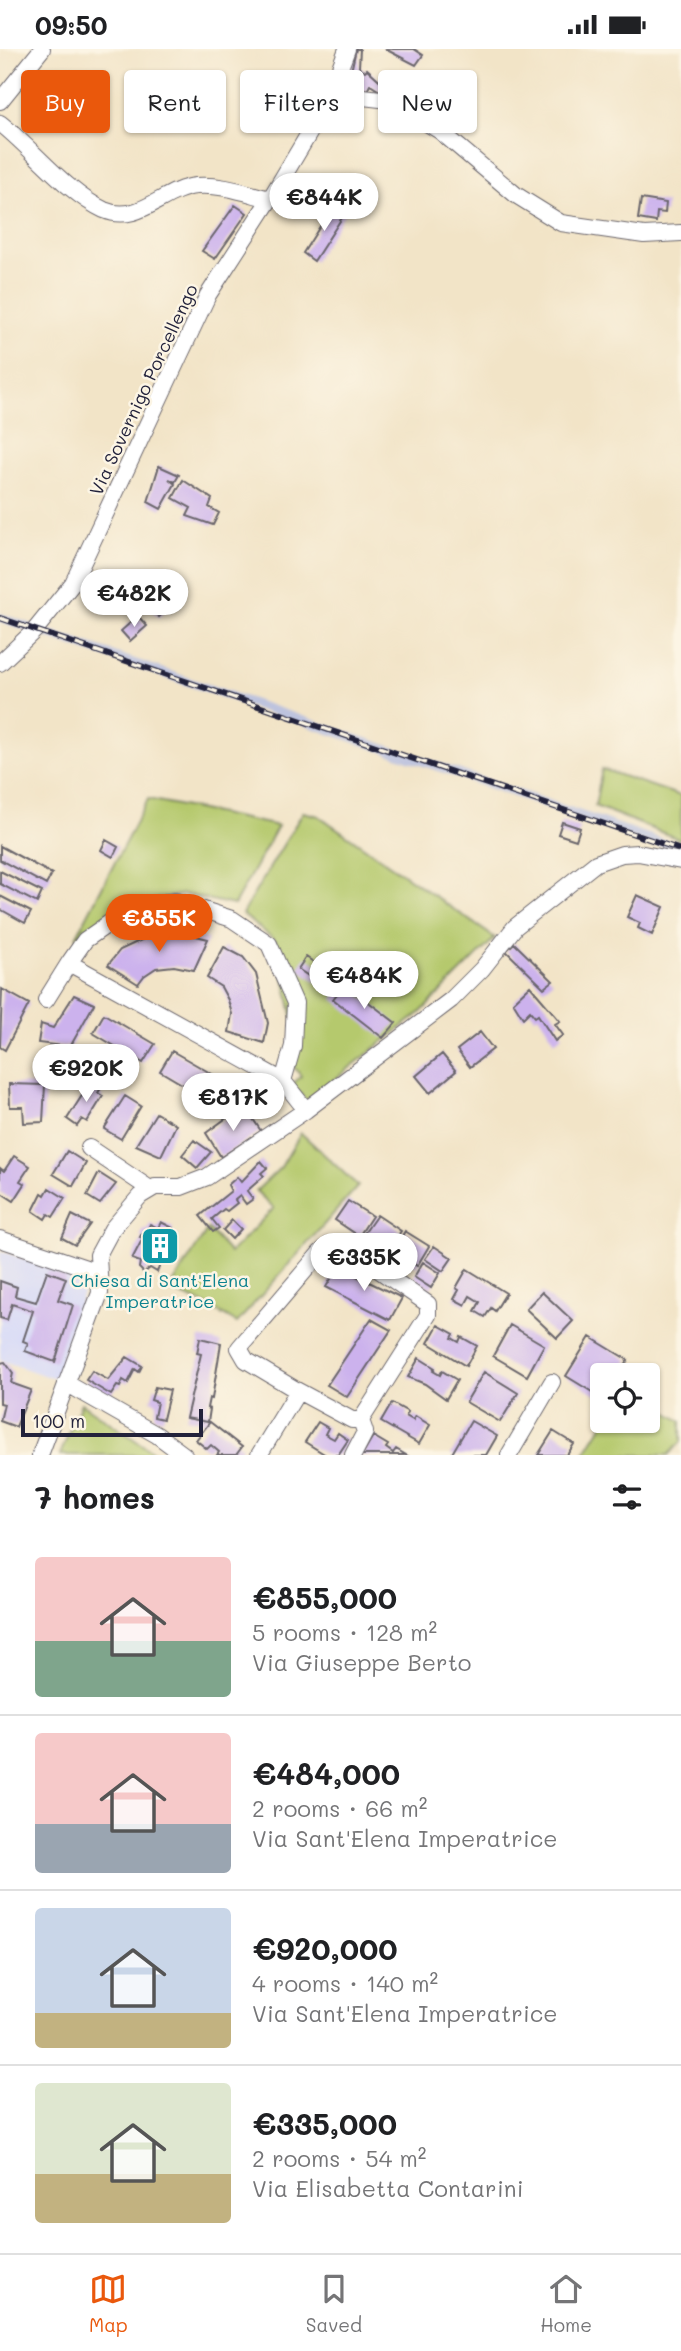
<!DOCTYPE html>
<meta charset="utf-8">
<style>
:root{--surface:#fff;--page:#f6f6f6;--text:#202124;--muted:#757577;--line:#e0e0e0;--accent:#ea580c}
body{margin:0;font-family:Mali,sans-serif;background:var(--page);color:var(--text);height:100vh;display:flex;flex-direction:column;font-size:26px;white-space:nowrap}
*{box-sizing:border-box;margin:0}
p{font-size:23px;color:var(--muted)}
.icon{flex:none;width:38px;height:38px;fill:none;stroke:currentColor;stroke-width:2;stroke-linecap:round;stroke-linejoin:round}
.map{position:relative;height:1406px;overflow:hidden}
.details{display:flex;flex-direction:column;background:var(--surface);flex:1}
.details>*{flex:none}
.guide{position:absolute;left:21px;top:21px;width:640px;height:63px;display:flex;gap:14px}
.tools{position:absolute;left:590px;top:1314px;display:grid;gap:14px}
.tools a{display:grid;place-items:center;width:70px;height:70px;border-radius:7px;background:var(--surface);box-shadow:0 2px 5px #0004;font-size:35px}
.scale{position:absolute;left:21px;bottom:18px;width:182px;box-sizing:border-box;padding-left:7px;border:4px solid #22223b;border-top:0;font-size:19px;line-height:24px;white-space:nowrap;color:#22223b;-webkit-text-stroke:5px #fcf5e5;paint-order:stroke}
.price{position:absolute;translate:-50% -60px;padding:0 16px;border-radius:24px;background:#fff;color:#222;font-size:23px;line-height:46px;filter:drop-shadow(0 2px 4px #0008)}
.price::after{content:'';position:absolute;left:50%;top:42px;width:21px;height:16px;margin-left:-10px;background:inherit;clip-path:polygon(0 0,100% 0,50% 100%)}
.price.active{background:var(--accent);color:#fff}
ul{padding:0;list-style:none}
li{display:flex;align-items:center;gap:21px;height:175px;padding:0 35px}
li+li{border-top:2px solid var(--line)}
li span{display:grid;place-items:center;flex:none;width:196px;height:140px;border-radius:7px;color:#555}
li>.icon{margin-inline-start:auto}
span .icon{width:84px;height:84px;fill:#fffc;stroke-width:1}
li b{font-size:30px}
h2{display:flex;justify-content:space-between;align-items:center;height:84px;padding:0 35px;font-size:30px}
.tag{padding:0 24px;border-radius:7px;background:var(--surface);box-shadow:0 2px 5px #0004;font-size:24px;line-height:63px}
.tag.active{background:var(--accent);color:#fff}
.status{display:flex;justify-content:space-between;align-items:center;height:49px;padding:0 35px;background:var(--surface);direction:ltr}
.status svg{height:19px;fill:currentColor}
.tabs{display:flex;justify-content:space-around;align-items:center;height:98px;border-top:2px solid var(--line);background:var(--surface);font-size:19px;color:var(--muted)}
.tabs a{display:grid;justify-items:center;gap:4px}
.tabs .active{color:var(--accent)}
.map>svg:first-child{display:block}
</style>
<div class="status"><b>09:50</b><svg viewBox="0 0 49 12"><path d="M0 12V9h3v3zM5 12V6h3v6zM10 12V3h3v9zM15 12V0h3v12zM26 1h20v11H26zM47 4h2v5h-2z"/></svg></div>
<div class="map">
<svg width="681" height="1406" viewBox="0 0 681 1406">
<rect width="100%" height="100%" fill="#fcf5e5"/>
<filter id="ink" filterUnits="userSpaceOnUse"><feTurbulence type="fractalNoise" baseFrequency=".0143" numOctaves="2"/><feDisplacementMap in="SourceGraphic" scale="14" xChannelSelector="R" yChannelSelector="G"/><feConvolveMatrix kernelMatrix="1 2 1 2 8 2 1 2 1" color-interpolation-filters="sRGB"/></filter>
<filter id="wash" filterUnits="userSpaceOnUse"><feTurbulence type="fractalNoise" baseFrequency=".00686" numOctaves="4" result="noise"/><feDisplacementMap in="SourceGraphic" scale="28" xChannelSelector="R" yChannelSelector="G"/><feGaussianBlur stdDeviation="1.57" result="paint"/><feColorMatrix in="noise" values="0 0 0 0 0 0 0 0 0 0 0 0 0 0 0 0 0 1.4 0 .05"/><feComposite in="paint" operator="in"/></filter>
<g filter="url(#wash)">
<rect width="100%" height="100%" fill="#f2e4c7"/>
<path fill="#d4d8f9" d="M0 1202 82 1228 86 1234 55 1330 0 1311Z"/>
<path fill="#bdc3de" d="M0 564 681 796V805L0 573Z"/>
<path fill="#b5c96d" stroke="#6c7654" stroke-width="2" d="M602 720 681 747V791L595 757Z
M148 750 278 777 234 856 184 845 122 856 76 888Z
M303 763 319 767 495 889 420 964 307 1052 292 1036 301 1027 293 1017 299 997 276 892 242 865Z
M301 1084 358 1137 237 1274 204 1255 169 1241 208 1180 230 1204 274 1159 256 1142 281 1118Z
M648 1351 681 1372V1393L668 1406H584L605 1372H648Z
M81 1354 157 1406H60Z"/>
<g id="blocks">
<path fill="#ccb2ed" d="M356 0H360L359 18 365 22 367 20 387 38 383 44 370 36 367 42 356 41 348 36Z
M385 0H414L423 6 416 16Z
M305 129 319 136 312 152 298 146Z
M641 150 666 154 665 164 657 163 656 173 638 170Z
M235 156 247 164 215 210 202 202Z
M333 157 345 164 314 212 303 204Z
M159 417 179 426 175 433 169 430 175 435 161 460 148 453Z
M183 431 212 450 209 458 219 464 213 476 187 467 191 459 173 449Z
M168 527 183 542 159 568 144 554Z
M138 567 147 577 130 592 121 582Z
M562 773 580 779 576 791 558 785Z
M106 791 118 798 113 808 101 801Z
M0 797 52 825 46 836 0 811Z
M0 822 42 843 37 854 0 835Z
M637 846 664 858 652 886 638 879 640 874 627 868Z
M0 847 31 863 25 874 0 860Z
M172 881 208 890 194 921 174 917 156 919 144 927 138 935 108 916 120 901 152 886Z
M514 894 553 932 544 939 506 902Z
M224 898 243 908 256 925 268 974 264 994 229 983 232 965 228 951 221 938 207 929Z
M306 908 340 931 332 943 298 920Z
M345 935 396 974 383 989 333 950Z
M530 937 560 972 555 975 563 986 555 992 538 966 535 968 530 962 523 969 513 953Z
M2 940 29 955 5 1001 0 998Z
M74 946 94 955 70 998 38 994 41 975 53 979Z
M104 965 155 995 143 1014 93 984Z
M480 983 493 1000 470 1018 457 1001Z
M172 1002 226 1033 214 1054 160 1022Z
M442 1005 456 1022 430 1044 416 1027Z
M92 1031 102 1037 98 1044 103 1047 87 1073 82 1070 77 1077 67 1070Z
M9 1035 45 1036 43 1073 24 1074 23 1058H10Z
M125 1047 141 1057 121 1090 104 1080Z
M156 1064 176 1076 161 1107 136 1096Z
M249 1064 261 1082 221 1108 206 1084 232 1065 239 1071Z
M194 1091 211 1103 197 1119 182 1106Z
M67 1102 86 1114 73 1137 53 1125Z
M14 1107 30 1117 20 1132 25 1135 14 1152 0 1143V1119L4 1122Z
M261 1112 267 1119 261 1124 264 1127 247 1142 253 1150 246 1155 240 1147 235 1151 237 1154 227 1162 224 1160 212 1170 219 1179 213 1183 200 1167 231 1142 228 1136 237 1128 241 1133Z
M99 1124 116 1135 100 1155 87 1147Z
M49 1139 65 1149 53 1168 48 1165 45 1170 33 1162 42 1144 45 1146Z
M348 1152 372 1167 359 1187 335 1171Z
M72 1166 90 1175 75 1196 62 1189Z
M377 1166 401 1182 387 1202 363 1186Z
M232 1171 241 1180 232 1190 223 1181Z
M161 1173 173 1179 171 1184 178 1187 174 1194 177 1196 172 1204 170 1202 165 1210 163 1209 157 1223 150 1219 144 1224 139 1219 140 1213 132 1210 143 1189 140 1188 144 1181 147 1182 150 1175 158 1179Z
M405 1182 429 1197 417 1217 393 1202Z
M434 1197 452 1209 443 1222 425 1210Z
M423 1213 440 1224 431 1239 414 1228Z
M338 1218 402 1249 390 1271 326 1238Z
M467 1220 506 1244 495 1262 491 1259 485 1268 475 1262 480 1253 470 1247 465 1256 454 1250 459 1241 456 1239Z
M47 1222 66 1229 58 1251 73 1256 55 1313 25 1302 28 1294 23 1292 33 1262 12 1255 7 1271 0 1269V1232L17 1238 15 1247 36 1253Z
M542 1243 573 1272 557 1289 526 1260Z
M371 1270 391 1281 347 1348 327 1336Z
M438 1276 454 1285 452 1289 459 1293 461 1288 477 1297 466 1317 428 1294Z
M510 1276 544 1296 527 1327 493 1307Z
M590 1288 628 1311 618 1326H602V1349L566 1327Z
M200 1289 221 1294 212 1350 209 1349 207 1359 210 1360 208 1373 186 1369 201 1305 197 1304Z
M127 1308 142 1317 139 1323 135 1320 128 1334 123 1331 120 1338 117 1337 111 1346 86 1331 92 1322 108 1331Z
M419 1309 435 1319 433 1322 440 1326 442 1322 457 1331 446 1350 425 1335 408 1328Z
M5 1313 13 1324 11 1334 31 1341 16 1378 0 1372 4 1355 0 1354V1314Z
M484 1323 518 1344 500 1373 466 1353Z
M155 1338 170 1341 163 1370 154 1368 157 1353 151 1351Z
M392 1354 408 1363 406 1367 413 1371 415 1367 430 1376 419 1395 381 1373Z
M471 1372 497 1387 486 1406H451Z
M210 1373 242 1398 236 1406H217L219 1403 211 1396 207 1400 196 1391Z
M318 1373 328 1379 325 1385 334 1390 338 1384 348 1391 338 1406H326L305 1393Z
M553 1382 574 1395 567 1406H538Z
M373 1387 388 1396 386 1399 393 1404 396 1400 406 1406H362Z"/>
</g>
</g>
<g filter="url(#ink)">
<use href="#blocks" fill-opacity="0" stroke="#6b666c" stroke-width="2"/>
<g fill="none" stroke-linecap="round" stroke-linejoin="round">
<g stroke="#6b666c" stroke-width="18">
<path id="minor" d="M0 52 42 0
M326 56 363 48 389 51 440 82 516 146 561 174 644 186 681 184
M0 74C33 100 67 144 104 161 139 176 163 140 196 137 221 135 246 144 270 150
M0 614 35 581 73 534 208 246 270 150 326 56 347 0
M69 914 85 891 131 859 176 852 232 870 269 895 295 954 293 997 283 1032
M46 951 69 914 283 1032 306 1061
M89 1099 150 1140
M0 1190 98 1223
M66 1334 157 1386 184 1406
M40 1406 100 1244 98 1206 112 1180 140 1147 155 1138H181L207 1128 306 1061 451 951 482 920 515 878 596 814 622 805 638 804 681 812
M259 1406 298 1342 352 1371H361L428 1266V1255L344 1197 330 1196 320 1204 239 1299 246 1311 298 1342
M353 1406 365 1383 361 1371
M509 1406 552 1333"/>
</g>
<use href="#minor" stroke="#fff" stroke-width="16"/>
<g stroke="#22223b" stroke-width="6">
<path id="rail" d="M0 569 681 801"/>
</g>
<use href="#rail" stroke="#fcf5e5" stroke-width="3.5" stroke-dasharray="10" stroke-linecap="butt"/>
</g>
</g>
<defs>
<g id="building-square" transform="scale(2.0125)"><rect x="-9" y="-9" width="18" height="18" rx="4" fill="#0f9aa8" stroke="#fcf5e5"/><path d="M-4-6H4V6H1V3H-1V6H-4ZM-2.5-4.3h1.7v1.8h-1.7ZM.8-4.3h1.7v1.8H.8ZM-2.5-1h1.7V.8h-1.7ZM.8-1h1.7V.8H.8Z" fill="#fff"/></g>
</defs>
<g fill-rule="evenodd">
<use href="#building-square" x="160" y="1197"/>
</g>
<g text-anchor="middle" stroke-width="5" stroke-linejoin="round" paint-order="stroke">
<g font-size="18" fill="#22223b" stroke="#fcf5e5">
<text transform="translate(144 341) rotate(-65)" y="6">Via Sovernigo Porcellengo</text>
</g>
<g font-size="18" fill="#0d838f" stroke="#fcf5e5">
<text x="160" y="1238">Chiesa di Sant'Elena<tspan x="160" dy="21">Imperatrice</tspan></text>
</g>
</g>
</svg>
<div class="tools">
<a><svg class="icon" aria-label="locate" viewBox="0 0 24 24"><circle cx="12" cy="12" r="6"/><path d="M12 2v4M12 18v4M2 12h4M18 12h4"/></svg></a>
</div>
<div class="scale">100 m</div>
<b class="price" style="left:324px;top:184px">€844K</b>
<b class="price" style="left:134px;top:580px">€482K</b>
<b class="price active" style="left:159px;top:905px">€855K</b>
<b class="price" style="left:364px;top:962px">€484K</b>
<b class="price" style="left:86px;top:1055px">€920K</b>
<b class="price" style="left:233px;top:1084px">€817K</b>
<b class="price" style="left:364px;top:1244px">€335K</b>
<div class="guide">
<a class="tag active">Buy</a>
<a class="tag">Rent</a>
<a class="tag">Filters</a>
<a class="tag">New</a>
</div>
</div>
<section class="details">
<h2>7 homes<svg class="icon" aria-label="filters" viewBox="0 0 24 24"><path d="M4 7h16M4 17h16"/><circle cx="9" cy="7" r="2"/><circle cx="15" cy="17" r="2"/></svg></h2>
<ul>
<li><span style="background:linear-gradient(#f6c9c9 60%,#7fa58c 0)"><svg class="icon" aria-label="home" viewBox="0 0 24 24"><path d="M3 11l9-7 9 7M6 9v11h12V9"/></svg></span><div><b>€855,000</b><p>5 rooms · 128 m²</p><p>Via Giuseppe Berto</p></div></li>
<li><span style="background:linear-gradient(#f6c9c9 65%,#9aa5b1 0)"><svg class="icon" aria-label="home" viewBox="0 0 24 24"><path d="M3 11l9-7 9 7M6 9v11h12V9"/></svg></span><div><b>€484,000</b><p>2 rooms · 66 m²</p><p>Via Sant'Elena Imperatrice</p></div></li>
<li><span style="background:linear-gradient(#c9d6e8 75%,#c2b280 0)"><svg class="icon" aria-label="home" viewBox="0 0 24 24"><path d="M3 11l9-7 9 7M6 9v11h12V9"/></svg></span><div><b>€920,000</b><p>4 rooms · 140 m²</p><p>Via Sant'Elena Imperatrice</p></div></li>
<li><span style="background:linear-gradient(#dfe7d0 65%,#c2b280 0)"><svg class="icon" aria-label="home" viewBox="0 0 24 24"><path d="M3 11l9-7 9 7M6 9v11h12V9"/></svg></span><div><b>€335,000</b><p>2 rooms · 54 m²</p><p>Via Elisabetta Contarini</p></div></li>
</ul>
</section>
<nav class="tabs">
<a class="active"><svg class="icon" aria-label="map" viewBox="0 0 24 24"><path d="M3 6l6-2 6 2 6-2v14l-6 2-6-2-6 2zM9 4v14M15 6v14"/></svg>Map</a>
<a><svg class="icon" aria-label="saved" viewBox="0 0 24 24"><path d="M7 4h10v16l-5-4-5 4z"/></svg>Saved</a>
<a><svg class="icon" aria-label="home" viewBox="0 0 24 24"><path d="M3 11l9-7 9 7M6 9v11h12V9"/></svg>Home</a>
</nav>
